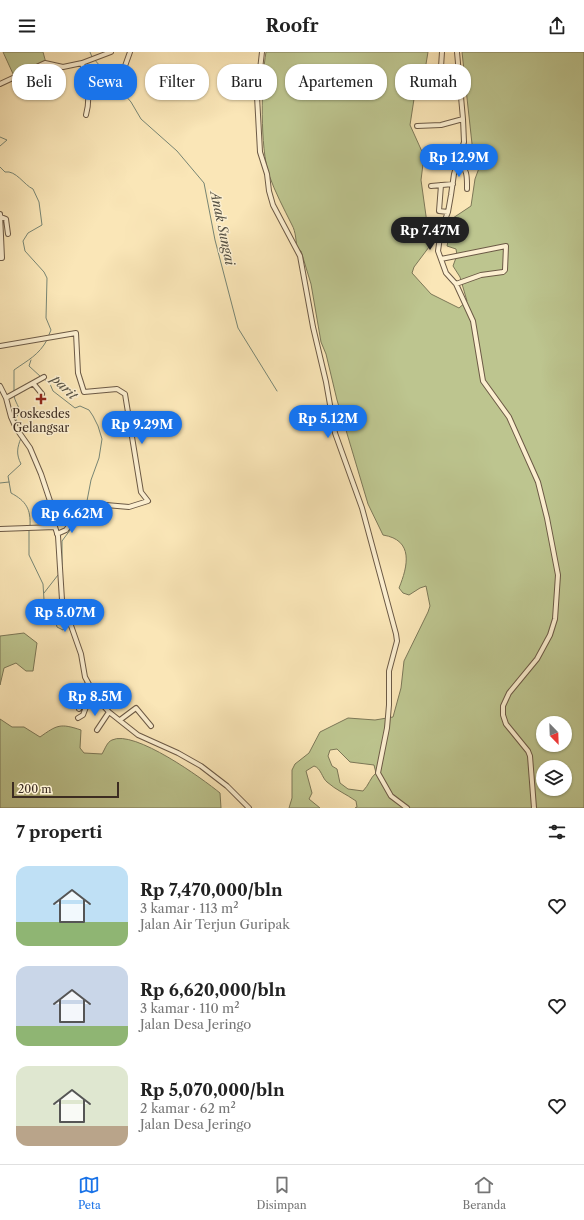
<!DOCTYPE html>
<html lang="id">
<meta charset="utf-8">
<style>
:root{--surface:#fff;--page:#f6f6f6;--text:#222;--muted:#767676;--line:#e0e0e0;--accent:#1a73e8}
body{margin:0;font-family:"Libre Caslon Text",serif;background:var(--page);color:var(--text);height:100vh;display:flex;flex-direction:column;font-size:15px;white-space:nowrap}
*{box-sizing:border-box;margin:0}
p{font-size:13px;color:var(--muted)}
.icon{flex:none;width:22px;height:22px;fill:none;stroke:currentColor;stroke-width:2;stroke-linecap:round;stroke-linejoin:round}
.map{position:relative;height:756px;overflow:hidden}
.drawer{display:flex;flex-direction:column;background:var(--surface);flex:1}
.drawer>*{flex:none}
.hud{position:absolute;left:12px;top:12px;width:560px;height:36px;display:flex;gap:8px}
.needle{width:26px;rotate:157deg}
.buttons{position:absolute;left:536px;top:664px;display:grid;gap:8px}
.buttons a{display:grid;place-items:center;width:36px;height:36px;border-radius:50%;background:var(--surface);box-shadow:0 1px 3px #0004;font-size:20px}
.scale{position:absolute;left:12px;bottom:10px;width:107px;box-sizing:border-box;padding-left:4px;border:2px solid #3c2c21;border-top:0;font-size:11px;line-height:14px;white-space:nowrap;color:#3c2c21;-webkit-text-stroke:3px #fcefd0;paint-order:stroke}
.price{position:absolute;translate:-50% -34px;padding:0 9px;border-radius:14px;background:var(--accent);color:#fff;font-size:13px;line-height:26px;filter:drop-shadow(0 1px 2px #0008)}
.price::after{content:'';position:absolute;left:50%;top:24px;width:12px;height:9px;margin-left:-6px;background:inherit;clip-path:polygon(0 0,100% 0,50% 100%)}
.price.selected{background:#222;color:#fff}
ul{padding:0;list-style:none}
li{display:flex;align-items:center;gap:12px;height:100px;padding:0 16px}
li span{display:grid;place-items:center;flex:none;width:112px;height:80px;border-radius:12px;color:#555}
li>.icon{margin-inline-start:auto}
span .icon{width:48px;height:48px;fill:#fffc;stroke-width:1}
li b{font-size:17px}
h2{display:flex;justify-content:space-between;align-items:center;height:48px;padding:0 16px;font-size:17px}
.tag{padding:0 14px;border-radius:16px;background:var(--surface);box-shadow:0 1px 3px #0004;font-size:14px;line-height:36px}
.tag.selected{background:var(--accent);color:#fff}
header{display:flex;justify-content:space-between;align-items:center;height:52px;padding:0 16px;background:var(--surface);font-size:18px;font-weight:700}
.menu{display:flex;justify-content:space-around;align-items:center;height:56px;border-top:1px solid var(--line);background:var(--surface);font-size:11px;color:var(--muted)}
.menu a{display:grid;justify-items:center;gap:2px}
.menu .selected{color:var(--accent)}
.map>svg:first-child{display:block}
</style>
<header><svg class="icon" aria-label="menu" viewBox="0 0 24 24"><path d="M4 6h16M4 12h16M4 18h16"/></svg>Roofr<svg class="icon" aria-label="share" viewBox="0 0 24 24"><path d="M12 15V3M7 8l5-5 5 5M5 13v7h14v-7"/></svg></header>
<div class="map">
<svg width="584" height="756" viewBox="0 0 584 756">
<rect width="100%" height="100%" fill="#fae6b7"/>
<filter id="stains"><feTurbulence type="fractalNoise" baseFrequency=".005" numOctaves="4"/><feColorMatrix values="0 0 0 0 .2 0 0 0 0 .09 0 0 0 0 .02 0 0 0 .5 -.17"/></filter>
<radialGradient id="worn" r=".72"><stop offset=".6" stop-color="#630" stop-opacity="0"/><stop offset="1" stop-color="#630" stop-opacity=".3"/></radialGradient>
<path fill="#bdc58f" stroke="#7c7858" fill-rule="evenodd" d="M3 0H43L46 11 14 24Z
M266 0H428L426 12 414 47 410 73 424 104 421 128 427 171 429 195 414 215 412 221 431 242 459 256 467 249 460 225 453 214 457 203 456 197 447 194 453 166 471 154 475 127 482 108 479 102 473 101 462 0H584V756H355L357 755 356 749C346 742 336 738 327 730 322 726 321 716 314 714L306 719 312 741 309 747 320 756H289L292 746V718L295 712 309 701 320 680 348 666 375 668 393 665 401 636 404 609 428 560 430 554 426 534 420 536 409 543 403 541 399 536C408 514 414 488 383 483L368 452 337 348 326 302 321 290 311 232 301 199 297 197C296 190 296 180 292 173 284 157 275 140 269 123 260 97 261 28 266 0ZM543 671H565V693H543ZM337 697 350 710 374 713 376 721C370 726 369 733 363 739L348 737 340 731 337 717 332 714 328 704 330 698ZM543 715H565V737H543Z
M24 581 37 591 33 619H26L16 611 4 616 0 633V584Z
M0 667 12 675H24L40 685C57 673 60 671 81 678L80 696 84 701 102 702C105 697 107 690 112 688 134 677 203 727 220 741L221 756H0Z"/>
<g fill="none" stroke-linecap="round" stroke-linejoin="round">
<path stroke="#778574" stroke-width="1" d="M90 0 92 5
M94 7 131 50 141 67 177 99 204 131 215 188 238 276 277 339
M0 85 7 88 0 94
M0 115 5 120C16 118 24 133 33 137L39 150 42 173 28 181 23 189 25 199 44 220 47 226 46 266 51 278 48 285
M31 308 29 314 41 325
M44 327 50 332 53 339 75 356 80 354 89 358 93 364 98 374 102 387 99 406 91 428 86 454 81 463
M14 339V318C28 308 39 303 47 288
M14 344C16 354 23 356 16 366L18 374
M21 386C17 396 16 402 21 412L8 424 11 441C26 449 31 457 30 474
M0 431 9 430
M29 478V503L43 532 44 548 53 559 57 575 63 578 69 573
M62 513V489L79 466
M44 541 58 523"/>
<g stroke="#6c5a46" stroke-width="6">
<path id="minor" d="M262 0 257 44 260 100 267 122 269 139 273 153 300 204 313 275 326 330 335 381 362 456 396 582 397 589 389 619V653L387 676 378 721 391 744 407 756
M442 0 441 15H437L436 17 437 30 451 32
M457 0 463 67 464 90 454 122 451 143 448 160 441 178 438 199 446 221 456 232 473 269 483 329 509 365 538 430 547 466 558 523 555 567 550 583 537 607 509 641 503 654V663L506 672 528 699 530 704 534 756
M82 11C87 28 91 45 86 63
M125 14 130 0
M0 32 45 11 63 15 82 11 111 0
M417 74 441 73 463 67
M458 110C468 117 467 126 467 137
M441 133 439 159 448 160
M431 134 453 132
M0 162 2 206H0
M1 165 6 167 8 182
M441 207 506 194 505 218 503 220 481 223 456 232
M0 294 76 281 78 321 84 340 117 337 125 342 141 440 148 449 129 455 106 453 94 469 77 463 66 478 57 482
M33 331 42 342
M0 334 6 346 11 365 16 376 30 396 41 422 50 449 55 475 58 484 62 548 81 602 85 625 97 647 109 660 138 683 178 701 201 714 227 734 249 756
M6 346 44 325
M0 477 55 475
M79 657 87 632
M78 666 83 663 92 639
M120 668 136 656 151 674
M97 678 109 660"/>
</g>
<use href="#minor" stroke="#fcefd0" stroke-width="4"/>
</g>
<path fill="#8f2418" stroke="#fcefd0" stroke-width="1.5" d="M39 341h4v4h4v4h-4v4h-4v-4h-4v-4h4z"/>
<g text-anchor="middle" stroke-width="3" stroke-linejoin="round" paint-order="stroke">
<g font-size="12" fill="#3c2c21" stroke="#fcefd0">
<text x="41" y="366">Poskesdes<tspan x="41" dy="14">Gelangsar</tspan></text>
</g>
<g font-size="13" font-style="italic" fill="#555144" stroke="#fcefd0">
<text transform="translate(223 176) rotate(78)" y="5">Anak Sungai</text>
<text transform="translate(65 335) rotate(44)" y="5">parit</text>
</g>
</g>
<rect width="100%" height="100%" filter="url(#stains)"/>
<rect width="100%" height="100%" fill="url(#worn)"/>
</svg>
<div class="buttons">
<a><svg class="needle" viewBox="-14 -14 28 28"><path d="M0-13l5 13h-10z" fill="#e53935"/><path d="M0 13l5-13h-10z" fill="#767676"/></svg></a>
<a><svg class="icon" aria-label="layers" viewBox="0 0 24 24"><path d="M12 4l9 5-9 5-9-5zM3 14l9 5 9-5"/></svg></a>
</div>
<div class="scale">200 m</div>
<b class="price" style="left:459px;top:126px">Rp 12.9M</b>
<b class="price selected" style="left:430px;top:199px">Rp 7.47M</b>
<b class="price" style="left:328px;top:387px">Rp 5.12M</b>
<b class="price" style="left:142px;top:393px">Rp 9.29M</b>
<b class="price" style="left:72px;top:482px">Rp 6.62M</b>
<b class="price" style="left:65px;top:581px">Rp 5.07M</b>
<b class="price" style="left:95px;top:665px">Rp 8.5M</b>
<div class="hud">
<a class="tag">Beli</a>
<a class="tag selected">Sewa</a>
<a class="tag">Filter</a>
<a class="tag">Baru</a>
<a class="tag">Apartemen</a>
<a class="tag">Rumah</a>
</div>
</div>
<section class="drawer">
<h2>7 properti<svg class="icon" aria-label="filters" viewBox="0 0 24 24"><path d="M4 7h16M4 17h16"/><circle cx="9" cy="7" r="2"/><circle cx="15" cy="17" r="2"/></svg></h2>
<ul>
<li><span style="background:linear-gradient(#bfe0f5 70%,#8fb573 0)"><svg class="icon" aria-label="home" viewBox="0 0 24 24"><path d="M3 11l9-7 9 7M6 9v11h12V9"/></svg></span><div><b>Rp 7,470,000/bln</b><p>3 kamar · 113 m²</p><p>Jalan Air Terjun Guripak</p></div><svg class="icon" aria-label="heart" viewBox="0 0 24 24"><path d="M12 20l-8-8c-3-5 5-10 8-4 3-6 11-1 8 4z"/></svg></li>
<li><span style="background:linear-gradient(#c9d6e8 75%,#8fb573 0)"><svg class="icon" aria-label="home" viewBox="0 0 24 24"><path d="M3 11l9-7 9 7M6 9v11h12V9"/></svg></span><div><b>Rp 6,620,000/bln</b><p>3 kamar · 110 m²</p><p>Jalan Desa Jeringo</p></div><svg class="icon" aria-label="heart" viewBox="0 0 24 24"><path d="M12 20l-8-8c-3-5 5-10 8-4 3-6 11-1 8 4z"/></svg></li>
<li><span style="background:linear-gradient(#dfe7d0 75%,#b9a48a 0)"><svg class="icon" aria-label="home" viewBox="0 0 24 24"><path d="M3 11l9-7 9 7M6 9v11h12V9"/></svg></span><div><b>Rp 5,070,000/bln</b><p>2 kamar · 62 m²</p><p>Jalan Desa Jeringo</p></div><svg class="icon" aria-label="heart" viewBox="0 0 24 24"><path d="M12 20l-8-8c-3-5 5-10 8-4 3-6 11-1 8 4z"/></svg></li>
</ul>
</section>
<nav class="menu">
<a class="selected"><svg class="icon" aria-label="map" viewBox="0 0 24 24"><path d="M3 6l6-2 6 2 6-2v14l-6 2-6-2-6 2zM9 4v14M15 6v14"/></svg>Peta</a>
<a><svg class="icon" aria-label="saved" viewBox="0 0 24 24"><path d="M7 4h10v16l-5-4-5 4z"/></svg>Disimpan</a>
<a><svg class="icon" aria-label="home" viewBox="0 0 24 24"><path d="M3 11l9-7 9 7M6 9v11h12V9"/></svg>Beranda</a>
</nav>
